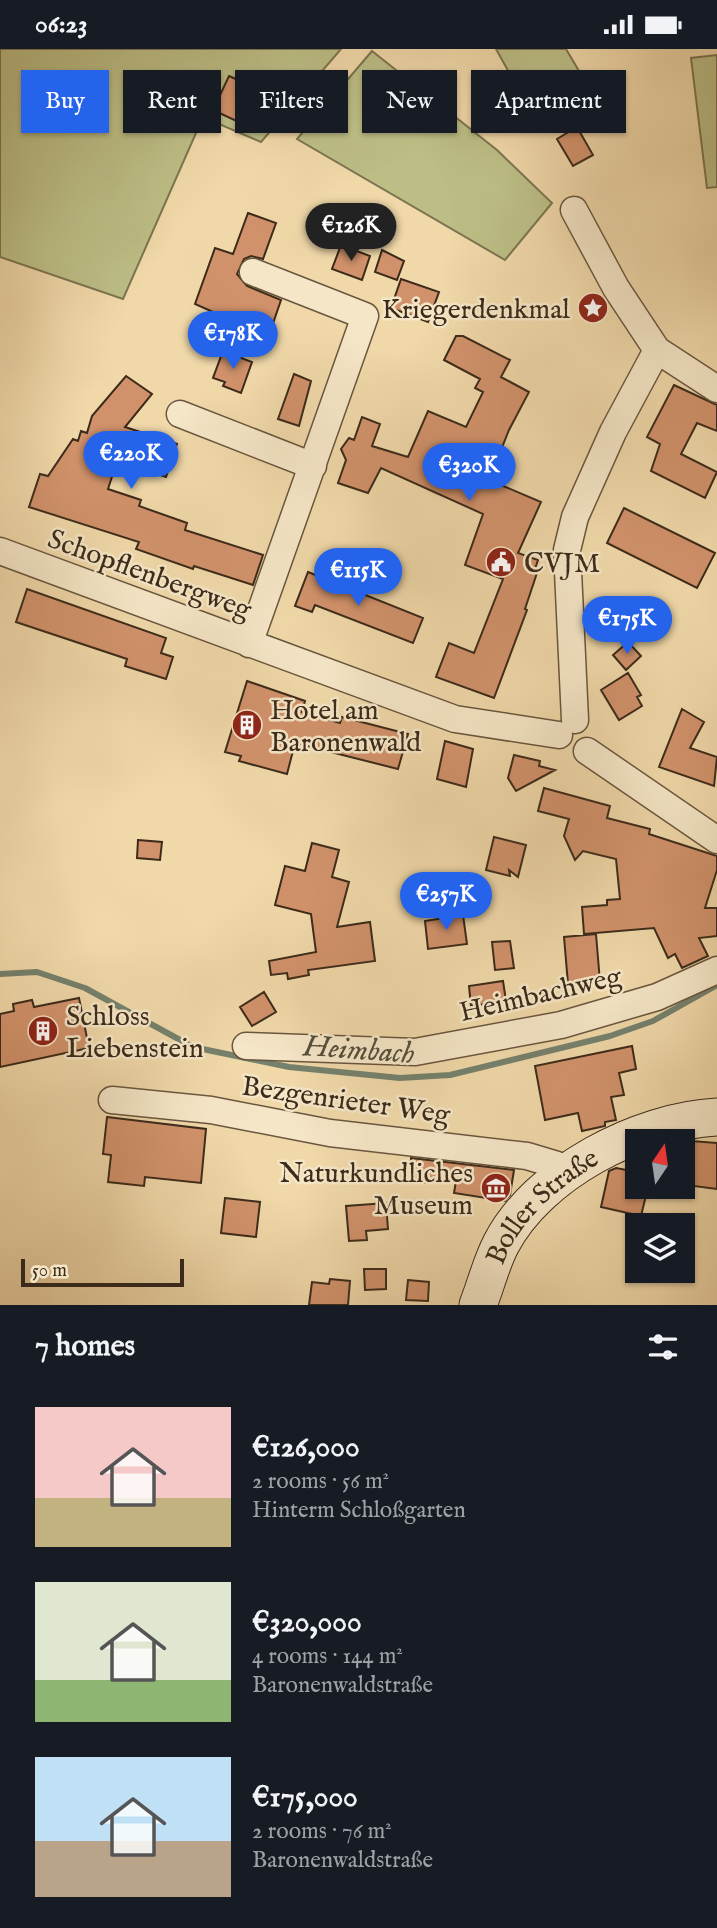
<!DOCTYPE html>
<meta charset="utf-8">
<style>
:root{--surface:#171b24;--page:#20242c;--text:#f1f3f6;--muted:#9ea1a6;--accent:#2563eb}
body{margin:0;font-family:"IM FELL English",serif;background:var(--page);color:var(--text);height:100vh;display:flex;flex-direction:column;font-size:26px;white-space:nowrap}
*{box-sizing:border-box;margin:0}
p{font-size:23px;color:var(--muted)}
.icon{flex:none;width:38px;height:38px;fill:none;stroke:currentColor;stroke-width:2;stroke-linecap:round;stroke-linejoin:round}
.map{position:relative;height:1256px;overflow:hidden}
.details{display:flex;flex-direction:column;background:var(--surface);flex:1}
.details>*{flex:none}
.banner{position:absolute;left:21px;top:21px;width:676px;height:63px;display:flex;gap:14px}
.needle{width:46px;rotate:13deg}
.controls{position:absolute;left:625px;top:1080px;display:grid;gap:14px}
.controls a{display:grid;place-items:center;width:70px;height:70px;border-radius:0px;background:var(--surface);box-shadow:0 2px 5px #0004;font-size:35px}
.scale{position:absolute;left:21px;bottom:18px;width:163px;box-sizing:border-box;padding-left:7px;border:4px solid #3c2b1a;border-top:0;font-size:19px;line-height:24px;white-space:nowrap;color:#3c2b1a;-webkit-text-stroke:5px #f5e6c7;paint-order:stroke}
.price{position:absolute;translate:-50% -60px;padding:0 16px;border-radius:24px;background:var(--accent);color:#fff;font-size:23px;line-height:46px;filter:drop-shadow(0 2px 4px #0008)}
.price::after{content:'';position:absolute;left:50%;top:42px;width:21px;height:16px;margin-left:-10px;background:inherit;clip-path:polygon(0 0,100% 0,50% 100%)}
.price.on{background:#222;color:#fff}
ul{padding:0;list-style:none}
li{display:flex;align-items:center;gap:21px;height:175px;padding:0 35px}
li span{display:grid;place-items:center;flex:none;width:196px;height:140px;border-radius:0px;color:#555}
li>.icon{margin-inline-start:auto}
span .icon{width:84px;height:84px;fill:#fffc;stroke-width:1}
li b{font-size:30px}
h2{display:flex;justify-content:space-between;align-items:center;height:84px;padding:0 35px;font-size:30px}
.tag{padding:0 24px;border-radius:0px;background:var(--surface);box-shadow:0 2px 5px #0004;font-size:24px;line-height:63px}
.tag.on{background:var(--accent);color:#fff}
.status{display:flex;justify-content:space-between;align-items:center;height:49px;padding:0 35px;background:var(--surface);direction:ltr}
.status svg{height:19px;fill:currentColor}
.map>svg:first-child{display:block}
</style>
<div class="status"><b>06:23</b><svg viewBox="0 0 49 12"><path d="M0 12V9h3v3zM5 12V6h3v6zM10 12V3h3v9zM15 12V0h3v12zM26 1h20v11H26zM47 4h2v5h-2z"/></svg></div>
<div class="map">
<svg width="717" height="1256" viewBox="0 0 717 1256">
<rect width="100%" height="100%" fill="#f0d8a9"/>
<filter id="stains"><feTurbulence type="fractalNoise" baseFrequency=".00286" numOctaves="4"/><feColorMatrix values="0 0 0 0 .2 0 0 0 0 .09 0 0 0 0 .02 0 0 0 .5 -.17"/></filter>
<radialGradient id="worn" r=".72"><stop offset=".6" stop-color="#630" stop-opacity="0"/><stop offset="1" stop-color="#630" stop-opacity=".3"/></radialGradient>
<path fill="#bcbe86" stroke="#7c7450" stroke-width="2" d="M0 0H341L261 93 203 68 123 250 0 208Z
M496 0H566L589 39 535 70Z
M372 2 497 101 552 154 505 211 297 90Z
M717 6V138L707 139 691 9Z"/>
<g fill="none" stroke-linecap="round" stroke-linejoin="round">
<path stroke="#75816d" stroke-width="6" d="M0 925 37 923 85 939 193 998 289 1018 400 1029 450 1026 610 987 653 972 717 936"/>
</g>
<path fill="#d1926b" stroke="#3c2b1a" stroke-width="2" d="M229 27 263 42 266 35 284 43 268 77 251 68 247 77 213 61Z
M577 78 593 106 573 117 557 90Z
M248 164 276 174 263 210 251 207 244 210 237 225 247 237 281 251 268 289 249 271 226 263 224 268 195 255 215 199 233 205Z
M341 196 370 207 362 231 332 220Z
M382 201 404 212 397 231 375 223Z
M401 230 439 243 428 273 391 259Z
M456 287H463L510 311 501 328 529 343 509 381 489 431 541 453 518 504 538 511 535 520 538 521 525 560 527 561 494 649 436 628 449 594 474 604 503 530 465 516 483 465 381 419 368 444 338 434 346 411 341 400 349 389 354 391 362 368 380 375 372 397 408 408 428 362 466 378 483 343 475 339 480 330 444 311Z
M223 302 252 313 241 344 223 337 225 333 213 329Z
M294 325 311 332 299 377 278 370Z
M126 327 152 345 125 378 177 395 166 428 145 421 141 414 119 406 108 440 141 451 139 457 187 474 185 481 263 506 253 536 194 517 193 520 136 500 139 493 29 458 40 425 48 427 73 390 78 392 81 382 87 384 92 367Z
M674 336 717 356V382L697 374 681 405 717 423 705 449 651 422 660 395 647 388Z
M624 459 715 504 697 539 607 494Z
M308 523 423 569 413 594 315 556 312 563 295 557Z
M27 540 166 589 161 604 173 608 166 630 125 617 127 610 16 573Z
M628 593 641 607 626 621 613 606Z
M628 624 641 646 637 648 642 657 619 671 601 641Z
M247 632 305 652 302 663 340 674 342 668 408 685 398 720 295 694 287 725 239 712 241 707 225 703Z
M682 660 704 673 690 699 717 708 714 737 659 718Z
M445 692 473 700 466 738 437 730Z
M514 706 540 712 539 717 555 721 516 742 508 729Z
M544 739 610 757 607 769 650 780 649 785 717 807V821L705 859H717V887L699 889 708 907 682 919 675 905 668 909 654 879 584 885 582 858 607 856V851L620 850 616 810 583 802 575 811 564 787 569 770 538 762Z
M494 788 526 796 518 828 509 821 510 827 486 821Z
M138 791 162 793 160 811 137 809Z
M312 794 339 801 332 828 349 833 337 878 370 873 375 912 308 921 309 926 288 930 287 924 271 926 269 912 316 903 311 865 275 856 285 817 305 822Z
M463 866 467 895 428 900 425 872Z
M596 885 600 933 568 935 564 888Z
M510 892 514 919 495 921 492 893Z
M503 932 506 952 471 957 469 937Z
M264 943 276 963 252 977 240 958Z
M79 949 89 999 0 1018V965L14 962 13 955 32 951 34 958Z
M632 997 636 1020 619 1024 624 1046 611 1048 616 1071 605 1073V1077L582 1082 578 1064 545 1071 535 1017Z
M107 1068 206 1080 201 1134 145 1128 144 1137 108 1133 111 1106 103 1105Z
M691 1092 717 1094V1140L686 1136Z
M411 1109 514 1121 510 1146 505 1152 454 1144 456 1132 412 1134Z
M616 1119 637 1123V1138H648L641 1167 601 1158 609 1122Z
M225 1149 260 1153 256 1188 221 1184Z
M386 1154 388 1180 366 1182 367 1191 349 1192 346 1157Z
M364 1220H386V1240L365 1241Z
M330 1230 350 1232 348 1256H309L312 1233 329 1235Z
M408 1231 429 1233 428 1252 406 1251Z"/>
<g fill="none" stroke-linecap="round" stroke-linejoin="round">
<g stroke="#69563e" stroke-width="29">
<path id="minor" d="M574 161 616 239 657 301 717 340
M180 365 313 417
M0 502 455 670 559 686
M249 595 365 267 253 223
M575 671 567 501 575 468 613 383 657 301
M587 702 717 791
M246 997 415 1003 561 976 657 948 717 921
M112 1051 211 1061 330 1084 527 1107 557 1116 567 1125"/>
</g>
<g stroke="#3c2b1a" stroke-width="39">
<g id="secondary">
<path id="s1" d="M478 1256C486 1236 491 1214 501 1195 538 1124 639 1072 717 1068"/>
</g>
</g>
<use href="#minor" stroke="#f5e6c7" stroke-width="26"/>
<use href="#secondary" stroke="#f5e6c7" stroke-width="37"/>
</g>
<defs>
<g id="sight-disc" transform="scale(1.575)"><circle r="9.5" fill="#8f2418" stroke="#f5e6c7"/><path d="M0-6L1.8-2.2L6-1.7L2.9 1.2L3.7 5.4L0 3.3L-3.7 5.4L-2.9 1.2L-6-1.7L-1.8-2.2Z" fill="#fff"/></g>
<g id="civic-disc" transform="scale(1.575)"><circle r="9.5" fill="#8f2418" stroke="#f5e6c7"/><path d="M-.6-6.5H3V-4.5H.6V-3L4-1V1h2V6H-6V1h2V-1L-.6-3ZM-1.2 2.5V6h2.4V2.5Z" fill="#fff"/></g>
<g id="building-disc" transform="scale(1.575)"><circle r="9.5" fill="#8f2418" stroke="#f5e6c7"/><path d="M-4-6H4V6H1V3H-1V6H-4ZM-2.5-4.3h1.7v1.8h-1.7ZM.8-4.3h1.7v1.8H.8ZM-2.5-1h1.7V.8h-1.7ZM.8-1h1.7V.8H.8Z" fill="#fff"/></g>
<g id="museum-disc" transform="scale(1.575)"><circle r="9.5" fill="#8f2418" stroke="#f5e6c7"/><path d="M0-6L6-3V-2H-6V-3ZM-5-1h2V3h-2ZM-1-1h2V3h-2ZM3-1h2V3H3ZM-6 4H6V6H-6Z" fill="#fff"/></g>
</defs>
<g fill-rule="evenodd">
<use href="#sight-disc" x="593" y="259"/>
<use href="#civic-disc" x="501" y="513"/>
<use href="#building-disc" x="247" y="676"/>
<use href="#building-disc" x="43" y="982"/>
<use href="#museum-disc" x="496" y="1139"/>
</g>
<g text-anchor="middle" stroke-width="5" stroke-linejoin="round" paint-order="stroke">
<g font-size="28" fill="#3c2b1a" stroke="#f5e6c7" text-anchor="start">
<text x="570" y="269" text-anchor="end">Kriegerdenkmal</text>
<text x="524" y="523">CVJM</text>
<text x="270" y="670">Hotel am<tspan x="270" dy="32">Baronenwald</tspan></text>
<text x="66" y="976">Schloss<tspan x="66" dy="32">Liebenstein</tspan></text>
<text x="473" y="1133" text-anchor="end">Naturkundliches<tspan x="473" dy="32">Museum</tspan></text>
</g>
<g font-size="28" fill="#3c2b1a" stroke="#f5e6c7">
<text transform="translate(150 524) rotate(20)" y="10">Schopflenbergweg</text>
<text transform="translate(540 944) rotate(-13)" y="10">Heimbachweg</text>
<text transform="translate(346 1050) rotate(8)" y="10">Bezgenrieter Weg</text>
<text dy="10" stroke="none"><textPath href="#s1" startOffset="121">Boller Straße</textPath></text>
</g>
<g font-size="30" font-style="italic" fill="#544f3c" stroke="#f5e6c7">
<text transform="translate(359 1000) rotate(4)" y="10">Heimbach</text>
</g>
</g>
<rect width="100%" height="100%" filter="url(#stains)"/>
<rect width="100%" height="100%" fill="url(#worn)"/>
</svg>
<div class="controls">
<a><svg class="needle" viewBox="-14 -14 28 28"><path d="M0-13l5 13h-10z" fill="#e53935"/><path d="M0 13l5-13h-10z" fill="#9ea1a6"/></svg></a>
<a><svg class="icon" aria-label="layers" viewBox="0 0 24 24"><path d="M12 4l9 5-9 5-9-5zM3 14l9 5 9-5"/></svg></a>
</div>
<div class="scale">50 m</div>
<b class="price on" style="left:351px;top:214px">€126K</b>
<b class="price" style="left:233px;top:322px">€178K</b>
<b class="price" style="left:131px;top:442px">€220K</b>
<b class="price" style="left:469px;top:454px">€320K</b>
<b class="price" style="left:358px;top:559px">€115K</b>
<b class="price" style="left:627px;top:607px">€175K</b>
<b class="price" style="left:446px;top:883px">€257K</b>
<div class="banner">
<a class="tag on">Buy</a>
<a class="tag">Rent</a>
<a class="tag">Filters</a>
<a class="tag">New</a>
<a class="tag">Apartment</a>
</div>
</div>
<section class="details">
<h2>7 homes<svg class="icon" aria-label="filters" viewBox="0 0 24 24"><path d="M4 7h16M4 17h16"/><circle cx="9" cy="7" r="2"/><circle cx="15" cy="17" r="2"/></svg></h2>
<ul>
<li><span style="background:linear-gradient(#f6c9c9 65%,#c2b280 0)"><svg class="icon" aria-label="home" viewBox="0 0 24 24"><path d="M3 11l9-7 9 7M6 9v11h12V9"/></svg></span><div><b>€126,000</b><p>2 rooms · 56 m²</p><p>Hinterm Schloßgarten</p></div></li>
<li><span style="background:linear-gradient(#dfe7d0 70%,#8fb573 0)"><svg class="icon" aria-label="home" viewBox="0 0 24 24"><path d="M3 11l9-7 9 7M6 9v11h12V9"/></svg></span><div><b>€320,000</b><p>4 rooms · 144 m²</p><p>Baronenwaldstraße</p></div></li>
<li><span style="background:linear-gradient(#bfe0f5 60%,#b9a48a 0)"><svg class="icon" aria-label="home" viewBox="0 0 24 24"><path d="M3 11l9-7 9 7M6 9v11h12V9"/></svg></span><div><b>€175,000</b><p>2 rooms · 76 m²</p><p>Baronenwaldstraße</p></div></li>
</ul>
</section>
